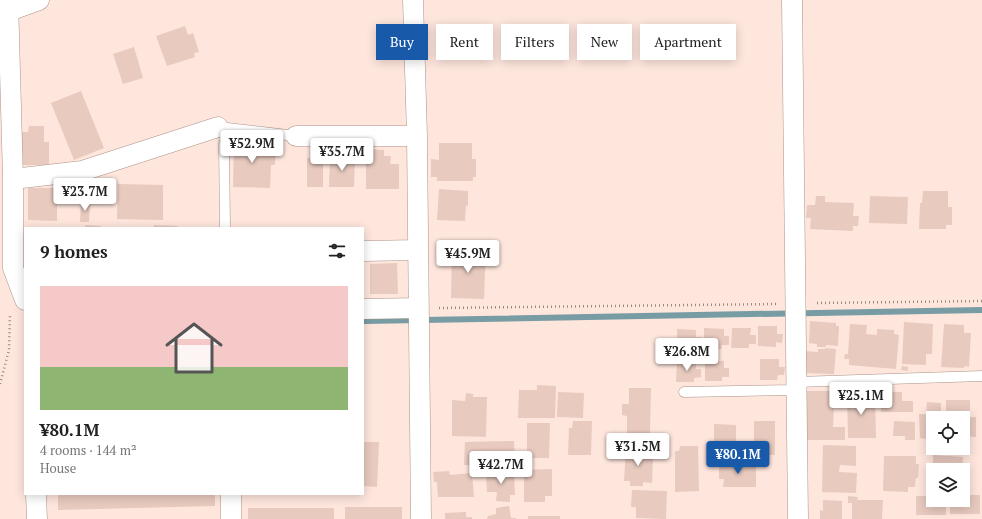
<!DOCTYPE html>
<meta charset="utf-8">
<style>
:root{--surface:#fff;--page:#f6f6f6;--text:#222;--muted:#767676;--line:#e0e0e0;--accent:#1859a9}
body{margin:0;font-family:"PT Serif",serif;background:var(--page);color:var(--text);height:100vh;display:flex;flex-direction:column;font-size:15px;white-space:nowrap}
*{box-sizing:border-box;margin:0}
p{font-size:13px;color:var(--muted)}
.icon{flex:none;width:22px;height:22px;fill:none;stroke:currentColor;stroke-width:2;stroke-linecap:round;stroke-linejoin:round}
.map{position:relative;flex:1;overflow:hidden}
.panel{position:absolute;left:24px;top:227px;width:340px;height:268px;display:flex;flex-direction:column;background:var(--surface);border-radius:0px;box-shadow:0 2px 10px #0003}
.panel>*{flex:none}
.top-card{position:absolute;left:376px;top:24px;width:380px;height:36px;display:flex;gap:8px}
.fabs{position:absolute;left:926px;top:411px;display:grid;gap:8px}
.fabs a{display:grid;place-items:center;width:44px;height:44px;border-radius:0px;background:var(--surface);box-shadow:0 2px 10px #0003;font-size:20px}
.price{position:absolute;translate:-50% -34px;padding:0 9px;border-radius:4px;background:#fff;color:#222;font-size:13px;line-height:26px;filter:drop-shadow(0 1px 2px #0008)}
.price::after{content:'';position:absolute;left:50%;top:24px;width:12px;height:9px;margin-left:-6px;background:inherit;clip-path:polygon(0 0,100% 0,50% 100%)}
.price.active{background:var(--accent);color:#fff}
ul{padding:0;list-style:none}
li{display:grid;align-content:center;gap:8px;height:212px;padding:0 16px}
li+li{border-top:1px solid var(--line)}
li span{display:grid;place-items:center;height:124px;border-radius:0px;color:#555}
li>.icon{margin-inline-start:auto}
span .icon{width:72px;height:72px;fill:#fffc;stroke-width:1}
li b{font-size:17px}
h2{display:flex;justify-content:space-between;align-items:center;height:48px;padding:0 16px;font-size:17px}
.chip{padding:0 14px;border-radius:0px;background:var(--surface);box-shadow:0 2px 10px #0003;font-size:14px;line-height:36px}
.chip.active{background:var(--accent);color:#fff}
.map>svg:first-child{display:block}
</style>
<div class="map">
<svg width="982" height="519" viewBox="0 0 982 519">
<rect width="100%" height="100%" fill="#fee6dd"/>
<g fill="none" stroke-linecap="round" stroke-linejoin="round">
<path stroke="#779ca4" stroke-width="6" d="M363 321 982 310"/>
</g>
<path fill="#e8cabf" d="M185 26 188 35 193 33 199 52 194 53 195 57 167 66 156 36Z
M134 47 143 78 123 84 113 54Z
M81 91 104 148 74 160 51 103Z
M29 126H44V142H49V165H22V132H28Z
M234 137H249L248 142 269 143V147L276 148 275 165H271L270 188 233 187Z
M439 143H472V159H476V177H473V181H437V177H431V159L439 160Z
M366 149 384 150V156H391L390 164H399V189H366Z
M330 157H355L354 187H329Z
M307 158 323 159V187H307Z
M118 184 163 185V220L117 219Z
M28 188H57V221L28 220Z
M439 189 468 191V206L466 205 465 221 437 220Z
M923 191H948V207H952V225H946V229H919L920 203H922Z
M816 196H825V202L854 203 853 216H859L858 226H853V231L810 229 811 218H806L807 205H815Z
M870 196 908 197 907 224 869 223Z
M81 202 90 203 89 222H80Z
M85 225 101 226V228H85Z
M154 225 178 226 177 228H154Z
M452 249 486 250 484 299 451 298Z
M397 263 398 294H370V264Z
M810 321 836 323V326H839L838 346 826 345V347H817V344L809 343Z
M904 322 933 324 932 354H926V365L902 364Z
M850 324 867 325 866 334 877 335V329L894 330V334L899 335 896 369 849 365V359H844L845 354H848Z
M944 324 964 325V333H971L969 367 964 366V368L941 367Z
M758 326H777V334H783L782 343 776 342V347L758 346Z
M704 328 724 329V336H729V345H722L721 349H704Z
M732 328H751L750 335H756V344H749V348H731Z
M677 329 696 330V337H702V346H695V350H677Z
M825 348 836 349 834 374 804 373V351L818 352V349H825Z
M760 359H779V367H785L784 375H778L777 380H760Z
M677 361H696V369H701V377L694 378V382H676Z
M705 361H724V368H729V377H722V381H705Z
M902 366 908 367V371L901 370Z
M537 385 556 386 555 418H518L519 390H537Z
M629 388H651L650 433H627V416L622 415V404H629Z
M807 391H843V405H834L833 427H845V440H807Z
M558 392 584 393 583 418 557 417Z
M859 392V397L875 396 876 438H848L847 393Z
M881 392H902V401H913V412H881Z
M466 393 473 394V397H487L486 437 452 436V400L465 401Z
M946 400H970V417H976V437L963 436V418H946Z
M927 402 941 403V418H933V440L920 438 919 414H926Z
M573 421H592L591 455H568L569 428H572Z
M754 421H775V455H754Z
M894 421 915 422V440H905V436H893Z
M527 423H550L549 458H527Z
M714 424 736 425V442H743V457H714Z
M514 441 515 465H464L465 442Z
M363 442H379L377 487 363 486Z
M823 445 856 446V466L840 465 839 472 857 473 856 493 822 492Z
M680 446H698L699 491 675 492V451H679Z
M626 448 646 449 645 458 653 459 652 483 643 482V486H630V481H624Z
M933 455 963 457 962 470H933Z
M884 456H916V464H919L918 478H916L915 487H908V492L883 491Z
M719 463 756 464V487H723L724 479H719Z
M552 469V496H545V502H524V470Z
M449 471 450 475 472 473 474 497H438L437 482H434L433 472Z
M486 472 514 473 515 495H510V502L496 501 497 492H487Z
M632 490 667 491 666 519 636 518V507H631Z
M58 494H215V506L58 510Z
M963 495H980V514H950V500H963Z
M848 496 858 497 857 500H883L882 519H852V503H848Z
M916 496H933V500H946V515H916Z
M823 500 842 501V519H820V510L823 511Z
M509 506 511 518H516V519H487L488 516 496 514V508Z
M345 507H402V519H345Z
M248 508H334V519H248Z
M466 512V517H472V519H445V513Z
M528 516H560V519H528Z"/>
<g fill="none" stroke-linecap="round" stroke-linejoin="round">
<g stroke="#ad9287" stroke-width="11">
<path id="service" d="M218 127 296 136
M224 144 225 228
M797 382 982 376
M684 392 796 390"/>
</g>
<g stroke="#ad9287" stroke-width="21">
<path id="minor" d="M8 0 13 179V268L25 300
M413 0 417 136 421 519
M792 0 798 519
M0 14 39 0
M296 136H417
M13 179 82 171 218 127
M363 251 418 250
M363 309 419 308
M36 494 37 519
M231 494V519"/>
</g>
<path stroke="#998780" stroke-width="2.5" stroke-dasharray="1 3" stroke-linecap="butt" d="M817 303 982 301
M439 308 776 304
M0 384 9 350 10 314"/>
<use href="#service" stroke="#fff" stroke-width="10"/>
<use href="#minor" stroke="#fff" stroke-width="20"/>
</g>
</svg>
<div class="fabs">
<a><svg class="icon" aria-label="locate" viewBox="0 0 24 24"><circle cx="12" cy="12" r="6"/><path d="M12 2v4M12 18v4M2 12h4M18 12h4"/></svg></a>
<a><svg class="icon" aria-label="layers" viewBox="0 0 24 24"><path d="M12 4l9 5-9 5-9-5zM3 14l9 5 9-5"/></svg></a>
</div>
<b class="price" style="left:252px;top:164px">¥52.9M</b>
<b class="price" style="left:342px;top:172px">¥35.7M</b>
<b class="price" style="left:85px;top:212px">¥23.7M</b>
<b class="price" style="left:468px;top:274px">¥45.9M</b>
<b class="price" style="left:687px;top:372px">¥26.8M</b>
<b class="price" style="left:861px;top:416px">¥25.1M</b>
<b class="price" style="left:638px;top:467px">¥31.5M</b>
<b class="price active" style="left:738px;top:475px">¥80.1M</b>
<b class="price" style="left:501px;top:485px">¥42.7M</b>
<div class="top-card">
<a class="chip active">Buy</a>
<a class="chip">Rent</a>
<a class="chip">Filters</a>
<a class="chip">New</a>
<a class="chip">Apartment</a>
</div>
<section class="panel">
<h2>9 homes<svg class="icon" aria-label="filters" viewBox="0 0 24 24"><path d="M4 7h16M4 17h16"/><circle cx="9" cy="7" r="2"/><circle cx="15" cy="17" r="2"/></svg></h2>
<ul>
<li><span style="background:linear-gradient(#f6c9c9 65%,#8fb573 0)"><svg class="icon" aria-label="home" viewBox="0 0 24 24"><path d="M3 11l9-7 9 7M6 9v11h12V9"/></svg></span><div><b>¥80.1M</b><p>4 rooms · 144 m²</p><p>House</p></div></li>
</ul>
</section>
</div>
